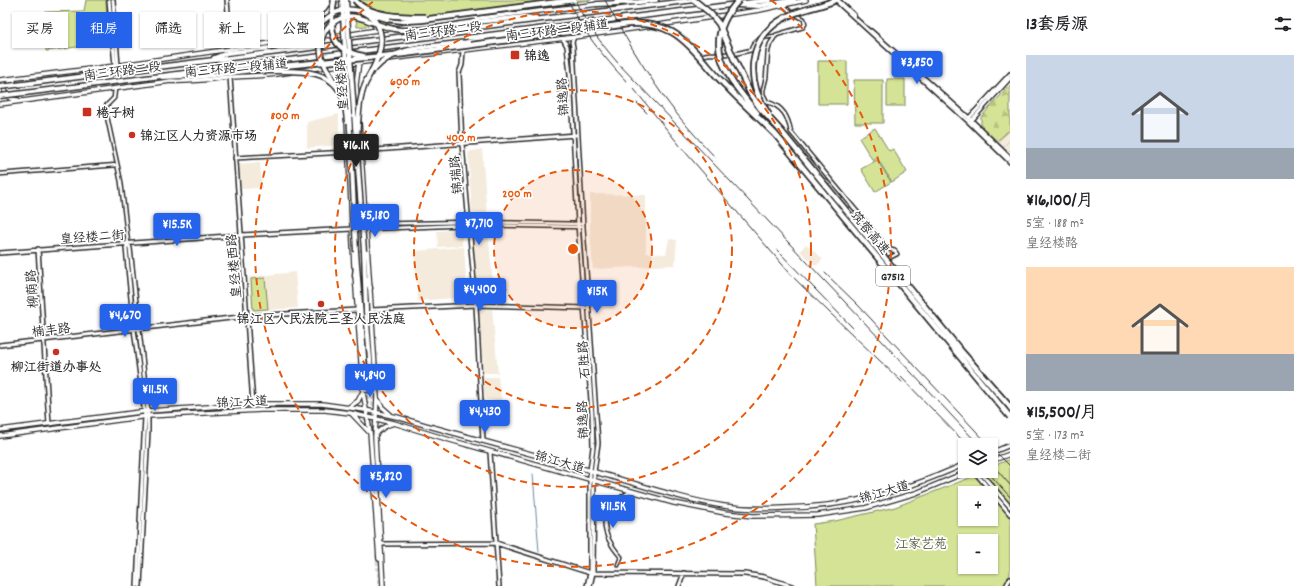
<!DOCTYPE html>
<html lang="zh">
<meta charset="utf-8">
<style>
:root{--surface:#fff;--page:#f2f2f2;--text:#202124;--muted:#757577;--accent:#2563eb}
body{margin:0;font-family:Dekko,"LXGW WenKai TC",sans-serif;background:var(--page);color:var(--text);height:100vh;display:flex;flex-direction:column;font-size:15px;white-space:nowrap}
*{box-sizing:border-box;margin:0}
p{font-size:13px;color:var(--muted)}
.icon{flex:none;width:22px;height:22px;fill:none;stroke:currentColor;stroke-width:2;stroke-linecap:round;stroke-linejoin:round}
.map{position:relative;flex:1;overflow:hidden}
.details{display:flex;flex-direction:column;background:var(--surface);width:300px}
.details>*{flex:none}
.banner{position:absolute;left:12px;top:12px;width:380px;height:36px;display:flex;gap:8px}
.tools{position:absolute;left:958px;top:438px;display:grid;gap:8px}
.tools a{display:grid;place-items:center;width:40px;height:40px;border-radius:0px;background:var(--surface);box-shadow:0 1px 3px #0004;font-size:20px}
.price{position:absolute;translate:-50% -34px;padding:0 9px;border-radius:4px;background:var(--accent);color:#fff;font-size:13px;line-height:26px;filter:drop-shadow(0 1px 2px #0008)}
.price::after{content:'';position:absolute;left:50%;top:24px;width:12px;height:9px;margin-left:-6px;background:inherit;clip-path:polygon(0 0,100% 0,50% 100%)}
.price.on{background:#222;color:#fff}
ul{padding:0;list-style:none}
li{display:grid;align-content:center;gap:8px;height:212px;padding:0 16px}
li span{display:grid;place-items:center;height:124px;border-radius:0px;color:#555}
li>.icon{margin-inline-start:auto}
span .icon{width:72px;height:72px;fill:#fffc;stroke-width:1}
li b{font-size:17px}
h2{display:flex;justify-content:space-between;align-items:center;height:48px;padding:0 16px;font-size:17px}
.chip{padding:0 14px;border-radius:0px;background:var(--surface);box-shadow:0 1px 3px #0004;font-size:14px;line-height:36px}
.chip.on{background:var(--accent);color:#fff}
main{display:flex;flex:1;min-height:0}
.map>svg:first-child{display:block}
</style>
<main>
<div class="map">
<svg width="1010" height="586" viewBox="0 0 1010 586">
<defs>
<pattern id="industrial-furrows" width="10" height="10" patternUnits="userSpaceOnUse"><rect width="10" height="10" fill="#f4ebdd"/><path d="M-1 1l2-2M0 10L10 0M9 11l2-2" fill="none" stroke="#d1cabe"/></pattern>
<pattern id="forest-firs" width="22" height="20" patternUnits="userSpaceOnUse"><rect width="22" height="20" fill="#d4e396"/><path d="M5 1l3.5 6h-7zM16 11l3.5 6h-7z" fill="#b6c381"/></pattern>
</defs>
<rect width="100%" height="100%" fill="#fff"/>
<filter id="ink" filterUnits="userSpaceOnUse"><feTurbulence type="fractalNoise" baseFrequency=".025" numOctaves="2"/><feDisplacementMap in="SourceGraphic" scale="8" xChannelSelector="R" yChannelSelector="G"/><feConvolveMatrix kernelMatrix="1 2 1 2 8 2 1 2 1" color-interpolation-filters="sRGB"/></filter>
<g filter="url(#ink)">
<path fill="#f4ebdd" d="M339 114V145L307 148V122Z
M482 149 487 213H472L468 152Z
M260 162 262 188 241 189 239 164Z
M590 194 646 195V253L666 254 669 239 677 240 675 265 593 269 590 229Z
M459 229 462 232V246L438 247 437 231Z
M488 229 494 295 477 296 472 231Z
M806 244 823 259 816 266 800 251Z
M464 247 467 294 465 297 418 301 414 251Z
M295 272 298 308 252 311 249 277Z
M492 307 498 373H483L479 309Z
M483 377H498L502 403 485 399Z"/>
<path fill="url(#industrial-furrows)" d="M1010 130V153L997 141Z"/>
<path fill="url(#forest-firs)" stroke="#808760" d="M1010 85V130L997 141 981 127V117Z"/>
<path fill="#d4e396" stroke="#808760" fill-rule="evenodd" d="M86 0H106L108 43 46 51 45 12 84 11Z
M354 0H591L357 27Z
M818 61H847V104H818Z
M887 79H905V106H887Z
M854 80H883V123H855Z
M875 128 889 151 893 149 907 172 892 182 877 158 873 161 859 138Z
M877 160 891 182 875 192 861 169Z
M265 278 268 309 253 310 251 279Z
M1010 459V586H817L813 524 835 521 895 507 967 479 983 471H991V467ZM965 493H991V519H965ZM965 541H991V567H965Z"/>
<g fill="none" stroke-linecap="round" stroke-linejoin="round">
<path stroke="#678ba1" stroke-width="1" d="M533 474 539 552"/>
<path stroke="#d5d5d5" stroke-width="4" stroke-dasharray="4 2" stroke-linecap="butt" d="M366 383 367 409
M372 384 374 434
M377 555 380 586"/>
<g stroke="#2b2b2b" stroke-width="5.5">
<path id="minor" d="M704 55 709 54H734L751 50C756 36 762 38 776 36
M115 89 114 98 106 106V112L121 182 128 243
M767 102C783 106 788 117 791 132L888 249 895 251 897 254 881 262
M759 117 767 102 763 94V90L766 78 768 51 770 44 776 35 803 27 805 24 804 19 792 13 784 6
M0 174 117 165
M367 224 469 222 583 224
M367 229 469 225 583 227
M618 565 621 557C597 530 599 507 632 491"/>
</g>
<g stroke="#2b2b2b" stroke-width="6">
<path id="tertiary" d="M109 0 115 66
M113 0 118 65
M227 0 231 49
M835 0 970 123 1010 162
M838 0 854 15
M367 14 377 30
M871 31 969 118 1010 158
M301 35 322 20 333 4
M574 37 572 42 573 47 583 227 598 443 594 472 593 573 590 586
M563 39 567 46 570 75 578 224 592 414 593 447 590 471V573L587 586
M463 50 462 65 459 73 462 144 476 305 483 441
M230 77C237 186 246 295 253 404
M969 118 1010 74
M971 121 1010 78
M235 158 348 152 576 135
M128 243 130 248 148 411V431L140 586
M128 243 126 248 134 329 145 416 137 586
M38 249 49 424
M0 253 241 235 352 229
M371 310 476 305 587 308
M0 345 248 316 357 310
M490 452 499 586
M974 471 1010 514
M979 471 1010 507
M381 544 496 543 590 573 745 574 764 577 792 586
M679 586 684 573
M1006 586 1010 579"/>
</g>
<g stroke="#2b2b2b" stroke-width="6">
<path id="secondary" d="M616 1 626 0
M658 25 760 10 806 0
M342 64 344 69 346 102
M301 70 388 59 574 37 652 26
M0 80 115 66 271 43 293 36 346 35 377 30 599 4
M14 81 10 82 4 87C4 95 10 100 18 100
M0 104 171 81C191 82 209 79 229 77 250 76 270 76 291 72
M358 108 356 85 359 62
M347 121 354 266
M359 122 377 397 375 437 383 586
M355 274 363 392 370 432 379 559
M363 388C367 392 372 391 376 387
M377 398 382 407 390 414
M349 407 358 401 362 393
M351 413 369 432
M0 430 148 411 253 404H322L365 410 397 417C463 436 529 453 595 472 638 484 680 499 724 506 744 509 764 509 784 508 851 507 904 491 965 464
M0 436 148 416 261 410H325L350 413 394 423 450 440 674 503 725 513 753 516 818 515 865 508 916 493 969 471
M375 436C380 428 386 425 394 423
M991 453 1010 445
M991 461 1010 454"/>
</g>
<g stroke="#2b2b2b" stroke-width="7">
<path id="trunk" d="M597 4 639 2 656 0
M736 5 759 6 794 0
M475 22 524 17 536 18
M468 42 515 34
M214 58 227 53 270 48
M110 73 694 0
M183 76 196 77 237 72
M162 77 185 76
M113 82 770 0
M364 251 366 311 372 384
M356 252 366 383
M355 276 356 264
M367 279 370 288"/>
</g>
<g stroke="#2b2b2b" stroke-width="8">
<path id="motorway" d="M388 19 404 21
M235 72 283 66"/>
</g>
<use href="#minor" stroke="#fff" stroke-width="2.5"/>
<use href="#tertiary" stroke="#fff" stroke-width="3"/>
<use href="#secondary" stroke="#fff" stroke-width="3.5"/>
<use href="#trunk" stroke="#fff" stroke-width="4"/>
<use href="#motorway" stroke="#fff" stroke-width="4.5"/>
<path stroke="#2b2b2b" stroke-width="1" d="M568 0C582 31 603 56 626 81
M575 0C586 23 600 42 617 62L882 341 979 445
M605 0C623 34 642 66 664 97 679 118 697 138 715 157
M634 89 681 147 794 278 830 313 902 382
M637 103 647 113
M777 250 853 328
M825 273 857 304 989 445
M900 376 967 445
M991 447 1010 466
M991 463 1010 485
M987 471 1010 497"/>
<g stroke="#2b2b2b" stroke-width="7" stroke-linecap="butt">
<path id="trunk-bridge" d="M342 0 351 146 356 252
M346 0 364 251
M270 48C280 46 291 45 300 40 321 28 331 3 360 11 367 13 374 17 377 24 387 43 376 64 366 81
M374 70C394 45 438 46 468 42
M263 71C291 72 331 65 343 98 346 105 346 114 347 122
M0 87 110 73
M337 87C333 79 327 71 324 63 317 49 321 30 334 22 341 17 349 15 357 17 372 21 386 29 401 30 426 31 451 25 475 22
M0 96 113 82
M357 136C359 118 358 95 368 79"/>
</g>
<g stroke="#2b2b2b" stroke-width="8" stroke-linecap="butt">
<path id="motorway-bridge" d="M334 0C330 29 328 50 363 56
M355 0C368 17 405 17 425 17
M694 0 710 13 719 24 734 59 751 95 760 108 781 131 961 351 1010 407
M739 0C699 43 726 76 757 113
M364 12 388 19
M404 21 422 20 574 0
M283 66 404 54 628 24C643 23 658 24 672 32 690 42 711 71 726 86 742 103 760 119 776 135
M769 115C745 81 746 38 786 17 801 9 820 7 836 0
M775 134 1010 417"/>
</g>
<use href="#trunk-bridge" stroke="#fff" stroke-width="4"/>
<use href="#motorway-bridge" stroke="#fff" stroke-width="4.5"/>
</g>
</g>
<circle cx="573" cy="249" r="79" fill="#e8590c" fill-opacity=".12"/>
<g fill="none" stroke="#e8590c" stroke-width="2" stroke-dasharray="7 5">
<circle cx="573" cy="249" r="79"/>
<circle cx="573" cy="249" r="159"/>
<circle cx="573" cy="249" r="238"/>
<path d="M771 0A318 318 0 1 1 375 0"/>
</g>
<g fill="#c8321e" stroke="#fff" stroke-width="1.5">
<rect x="510" y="50" width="10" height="10" rx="2"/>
<rect x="82" y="107" width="10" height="10" rx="2"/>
<circle cx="132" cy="135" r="4"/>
<circle cx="321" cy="304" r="4"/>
<circle cx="56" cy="352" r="4"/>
</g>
<g text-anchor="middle" stroke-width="3.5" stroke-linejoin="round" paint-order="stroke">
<rect fill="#fff" stroke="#6b6b6b" stroke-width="1" x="876" y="266" width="34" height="20" rx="3"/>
<g font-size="12" font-weight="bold" fill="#2b2b2b">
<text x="893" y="280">G7512</text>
</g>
<g font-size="13" fill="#2b2b2b" stroke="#fff">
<text transform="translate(557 29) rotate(-7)" y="5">南三环路二段辅道</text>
<text transform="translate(443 30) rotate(-7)" y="5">南三环路二段</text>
<text transform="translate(236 67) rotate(-5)" y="5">南三环路二段辅道</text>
<text transform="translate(122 70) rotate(-7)" y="5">南三环路二段</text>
<text transform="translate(341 85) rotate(-94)" y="5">皇经楼路</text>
<text transform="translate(562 97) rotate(-94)" y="5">锦逸路</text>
<text transform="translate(455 175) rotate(-95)" y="5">锦瑞路</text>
<text transform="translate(871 232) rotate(50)" y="5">筑蓉高速</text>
<text transform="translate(92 236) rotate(-4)" y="5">皇经楼二街</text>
<text transform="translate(233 266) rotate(-95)" y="5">皇经楼西路</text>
<text transform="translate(31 289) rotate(-94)" y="5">柳荫路</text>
<text transform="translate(51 329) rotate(-7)" y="5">楠丰路</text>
<text transform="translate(583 360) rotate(-94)" y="5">石胜路</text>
<text transform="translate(242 401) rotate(-3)" y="5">锦江大道</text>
<text transform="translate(582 420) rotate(-92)" y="5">锦逸路</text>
<text transform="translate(560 461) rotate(16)" y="5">锦江大道</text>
<text transform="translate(884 491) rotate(-16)" y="5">锦江大道</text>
</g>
<g font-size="13" font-weight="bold" fill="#2b2b2b" stroke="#fff" text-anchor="start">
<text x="524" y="60">锦逸</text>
<text x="96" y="117">棬子树</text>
<text x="140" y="140">锦江区人力资源市场</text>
<text x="321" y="323" text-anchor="middle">锦江区人民法院三圣人民法庭</text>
<text x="56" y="371" text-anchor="middle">柳江街道办事处</text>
</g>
<g font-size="13" fill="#555946" stroke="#fff">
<text x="921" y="548">江家艺苑</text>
</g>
</g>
<circle cx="573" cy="249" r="6" fill="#e8590c" stroke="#fff" stroke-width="2"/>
<g font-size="12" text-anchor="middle" font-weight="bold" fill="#e8590c" stroke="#fff" stroke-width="3.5" stroke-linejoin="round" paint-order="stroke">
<text x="405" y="85">600 m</text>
<text x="285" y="119">800 m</text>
<text x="461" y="141">400 m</text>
<text x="517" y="197">200 m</text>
</g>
</svg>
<div class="tools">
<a><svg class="icon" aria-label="layers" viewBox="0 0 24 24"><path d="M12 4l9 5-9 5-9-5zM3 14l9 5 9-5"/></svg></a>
<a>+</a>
<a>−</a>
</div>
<b class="price" style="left:917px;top:85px">¥3,850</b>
<b class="price on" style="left:356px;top:168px">¥16.1K</b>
<b class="price" style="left:375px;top:238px">¥5,180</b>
<b class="price" style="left:479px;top:246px">¥7,710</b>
<b class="price" style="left:177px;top:247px">¥15.5K</b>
<b class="price" style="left:480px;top:312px">¥4,400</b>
<b class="price" style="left:597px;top:314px">¥15K</b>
<b class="price" style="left:125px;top:338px">¥4,670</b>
<b class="price" style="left:370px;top:398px">¥4,840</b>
<b class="price" style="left:155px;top:412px">¥11.5K</b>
<b class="price" style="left:485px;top:434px">¥4,430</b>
<b class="price" style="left:386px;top:499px">¥5,820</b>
<b class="price" style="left:613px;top:529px">¥11.5K</b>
<div class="banner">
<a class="chip">买房</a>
<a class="chip on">租房</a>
<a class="chip">筛选</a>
<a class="chip">新上</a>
<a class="chip">公寓</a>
</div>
</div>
<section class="details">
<h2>13套房源<svg class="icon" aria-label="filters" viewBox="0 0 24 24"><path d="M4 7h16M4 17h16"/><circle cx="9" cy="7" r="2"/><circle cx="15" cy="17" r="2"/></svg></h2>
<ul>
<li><span style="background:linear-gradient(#c9d6e8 75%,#9aa5b1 0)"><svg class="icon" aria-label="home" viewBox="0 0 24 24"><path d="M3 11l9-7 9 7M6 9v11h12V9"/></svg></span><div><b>¥16,100/月</b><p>5室 · 188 m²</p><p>皇经楼路</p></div></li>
<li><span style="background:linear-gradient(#ffd9b3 70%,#9aa5b1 0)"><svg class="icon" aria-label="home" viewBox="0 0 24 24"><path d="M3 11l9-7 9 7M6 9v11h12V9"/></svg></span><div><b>¥15,500/月</b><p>5室 · 173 m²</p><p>皇经楼二街</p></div></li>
</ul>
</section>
</main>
